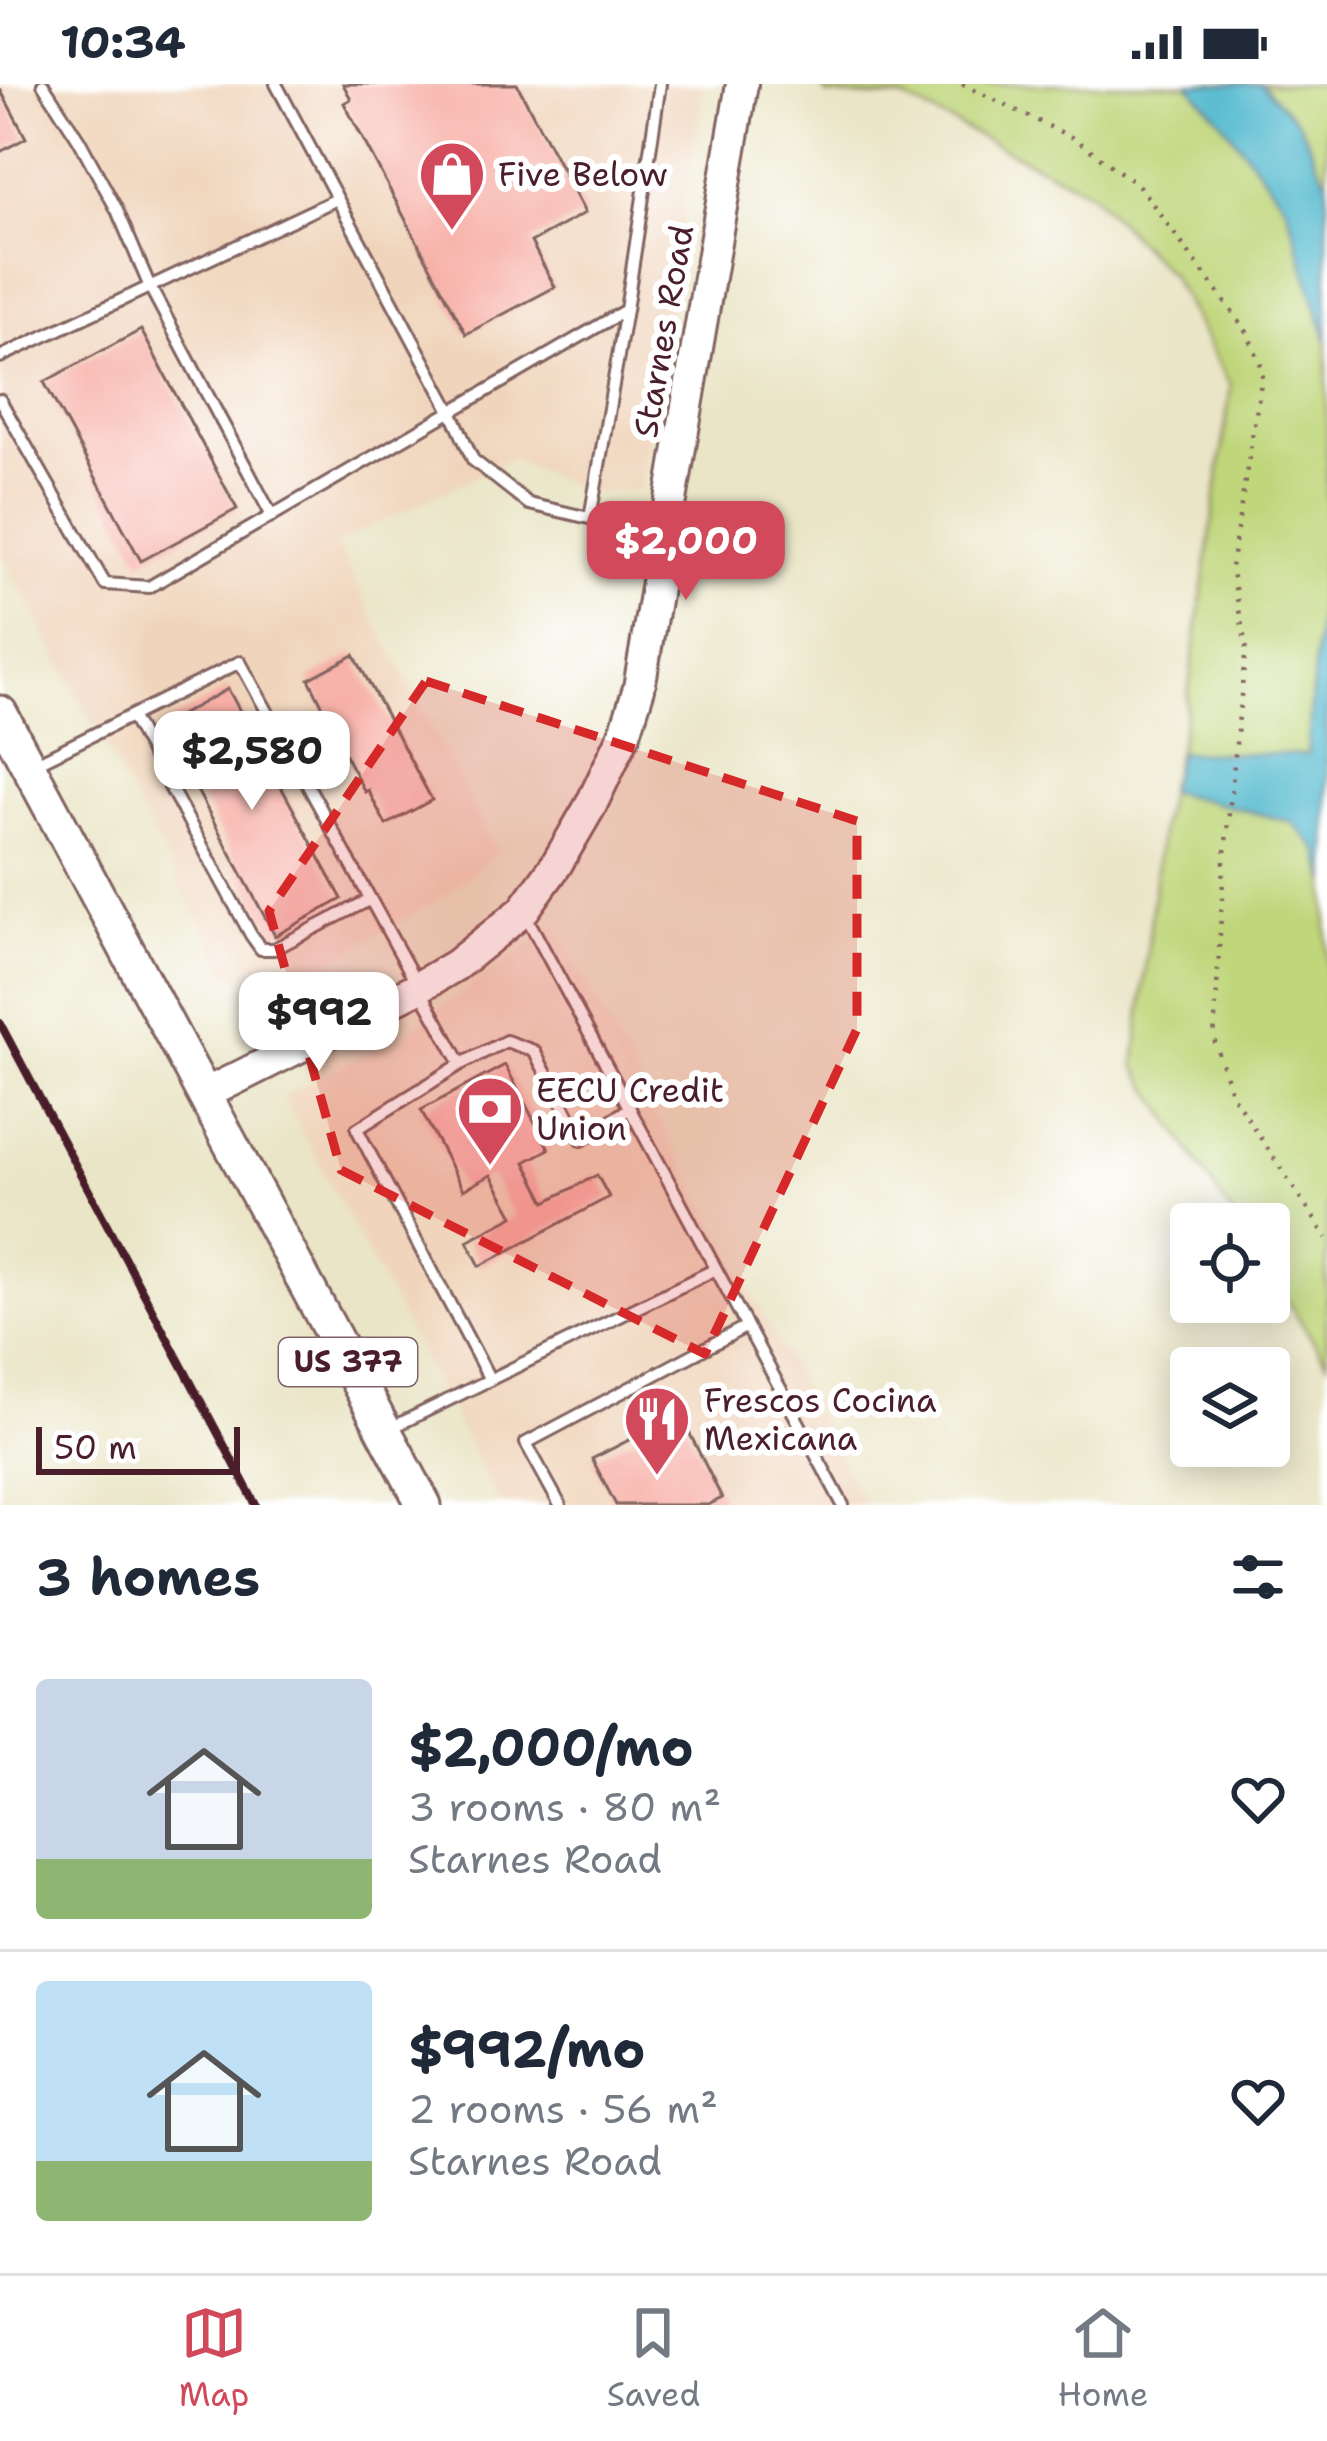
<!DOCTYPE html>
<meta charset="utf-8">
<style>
:root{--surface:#fff;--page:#f6f6f7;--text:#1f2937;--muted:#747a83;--line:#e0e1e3;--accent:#d1495b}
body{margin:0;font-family:"Shantell Sans",sans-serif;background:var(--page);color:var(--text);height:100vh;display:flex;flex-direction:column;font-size:45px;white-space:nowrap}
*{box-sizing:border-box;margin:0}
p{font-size:39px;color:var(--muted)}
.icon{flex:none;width:66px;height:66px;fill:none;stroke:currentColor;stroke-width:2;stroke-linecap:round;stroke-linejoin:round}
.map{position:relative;height:1421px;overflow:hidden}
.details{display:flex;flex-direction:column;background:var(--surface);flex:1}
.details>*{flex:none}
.controls{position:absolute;left:1170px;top:1119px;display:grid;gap:24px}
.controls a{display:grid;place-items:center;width:120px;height:120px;border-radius:12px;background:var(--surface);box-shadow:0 6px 30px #0003;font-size:60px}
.scale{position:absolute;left:36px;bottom:30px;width:204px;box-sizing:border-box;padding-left:12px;border:6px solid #4a1f2b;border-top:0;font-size:33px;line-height:42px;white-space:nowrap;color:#4a1f2b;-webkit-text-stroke:9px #fff;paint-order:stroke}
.price{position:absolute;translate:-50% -102px;padding:0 27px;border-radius:24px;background:#fff;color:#222;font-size:39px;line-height:78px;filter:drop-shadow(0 3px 6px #0008)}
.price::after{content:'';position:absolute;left:50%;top:72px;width:36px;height:27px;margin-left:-18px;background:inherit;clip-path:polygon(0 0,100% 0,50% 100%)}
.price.on{background:var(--accent);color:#fff}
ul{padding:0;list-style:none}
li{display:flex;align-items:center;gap:36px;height:300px;padding:0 36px}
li+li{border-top:3px solid var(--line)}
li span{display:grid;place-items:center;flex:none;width:336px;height:240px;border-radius:12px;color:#555}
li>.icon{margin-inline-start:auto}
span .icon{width:144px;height:144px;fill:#fffc;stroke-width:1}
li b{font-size:51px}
h2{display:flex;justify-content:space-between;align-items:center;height:144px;padding:0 36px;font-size:51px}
.status{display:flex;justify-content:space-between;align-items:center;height:84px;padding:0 60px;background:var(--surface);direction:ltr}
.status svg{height:33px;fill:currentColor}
.tabs{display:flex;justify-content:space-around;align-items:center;height:168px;border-top:3px solid var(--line);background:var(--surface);font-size:33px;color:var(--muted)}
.tabs a{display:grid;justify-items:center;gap:6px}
.tabs .on{color:var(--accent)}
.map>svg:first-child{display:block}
</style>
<div class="status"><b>10:34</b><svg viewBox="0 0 49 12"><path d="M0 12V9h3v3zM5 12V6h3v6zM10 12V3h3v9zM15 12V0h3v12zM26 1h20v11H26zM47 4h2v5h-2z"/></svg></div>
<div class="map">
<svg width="1327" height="1421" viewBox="0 0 1327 1421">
<rect width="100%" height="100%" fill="#fff"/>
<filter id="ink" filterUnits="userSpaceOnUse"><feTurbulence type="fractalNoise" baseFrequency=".00833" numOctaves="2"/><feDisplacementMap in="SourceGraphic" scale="24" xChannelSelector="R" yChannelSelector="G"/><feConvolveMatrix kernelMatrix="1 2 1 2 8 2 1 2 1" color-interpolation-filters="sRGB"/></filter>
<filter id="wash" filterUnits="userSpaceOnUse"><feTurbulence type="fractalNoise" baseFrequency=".004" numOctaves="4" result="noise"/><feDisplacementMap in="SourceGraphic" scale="48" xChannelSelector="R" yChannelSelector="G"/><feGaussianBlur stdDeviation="2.7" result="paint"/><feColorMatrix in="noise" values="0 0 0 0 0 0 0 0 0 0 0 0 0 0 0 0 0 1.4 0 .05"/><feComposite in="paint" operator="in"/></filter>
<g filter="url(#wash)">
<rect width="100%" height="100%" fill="#eae5c6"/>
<path fill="#f0d5bc" d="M0 0H704L641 405 592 410 511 375 335 460 498 768 445 811 316 887 278 906 227 889 0 466Z
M555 840 865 1421H501L283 1012 406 949Z"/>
<path fill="#bfd67a" stroke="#847a52" stroke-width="3" d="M820 0H1327V1278L1269 1189V1140H1238L1135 982 1161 740 1184 640 1231 302 1171 192 1090 108 903 14 828 11Z"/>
<path fill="#50b8ce" stroke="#4d6c7c" stroke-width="3" d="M1188 0H1261L1299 39 1327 98V257L1286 122 1221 36Z
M1327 425V797L1319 767 1292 738 1167 707 1179 668 1307 671Z"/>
<g id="blocks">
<path fill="#f7afa6" d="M343 0H517L585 129 531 158 555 203 466 250 344 19 351 15Z
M0 5 26 54 0 68Z
M141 246 237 425 141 477 44 298Z
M354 571 432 716 386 741 368 706 365 708 323 630 326 629 309 595Z
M228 605 342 815 275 852 162 641Z
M505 981 549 1065 525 1078 546 1118 597 1091 609 1113 480 1182 467 1157 514 1132 491 1091 463 1106 421 1026Z
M680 1330 722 1414 708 1421H616L592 1375Z"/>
</g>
</g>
<g filter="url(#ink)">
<use href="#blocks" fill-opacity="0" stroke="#826461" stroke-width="3"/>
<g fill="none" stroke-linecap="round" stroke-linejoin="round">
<g stroke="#826461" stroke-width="16">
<path id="lane" d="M43 0 79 56 117 126 150 203 272 432
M276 0 451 327 473 376 529 420 662 451
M0 273 337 115
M0 316 105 500 149 503 626 226 660 0
M590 434 626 226
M131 632 251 851 261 865H274L369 816
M34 680 240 578 461 980 357 1045 490 1296
M526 832 843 1421
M461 980 506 957 534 967 582 1056 630 1024
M387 1346 716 1185
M560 1421 526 1359 747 1242"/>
</g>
<g stroke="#826461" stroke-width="36">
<path id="secondary" d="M205 1010 417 904 456 881 523 827 556 781 591 721 625 649 639 604 742 0"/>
</g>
<g stroke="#826461" stroke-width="39">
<path id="primary" d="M0 629 424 1421"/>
</g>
<path stroke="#826461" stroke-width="4.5" stroke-dasharray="3 9" stroke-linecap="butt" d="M962 0 1077 56 1140 103 1247 248 1263 286 1231 483 1246 563 1224 778 1214 955 1232 1011 1327 1154"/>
<use href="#lane" stroke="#fff" stroke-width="10"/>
<use href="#secondary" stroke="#fff" stroke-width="30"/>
<use href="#primary" stroke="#fff" stroke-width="33"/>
<path stroke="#4a1f2b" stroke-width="8" d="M0 939 256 1421"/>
</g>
</g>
<path fill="#d62828" fill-opacity="0.2" stroke="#d62828" stroke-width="9" stroke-dasharray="24 15" stroke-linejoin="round" d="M426 597 857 737V945L705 1270 341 1086 269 827Z"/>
<defs>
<g id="shop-pin" transform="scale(3.45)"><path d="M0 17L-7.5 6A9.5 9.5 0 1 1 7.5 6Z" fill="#d1495b" stroke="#fff"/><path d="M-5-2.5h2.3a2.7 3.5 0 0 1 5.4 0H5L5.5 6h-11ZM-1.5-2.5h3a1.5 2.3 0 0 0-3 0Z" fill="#fff"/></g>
<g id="bank-pin" transform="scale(3.45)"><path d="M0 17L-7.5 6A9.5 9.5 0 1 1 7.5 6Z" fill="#d1495b" stroke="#fff"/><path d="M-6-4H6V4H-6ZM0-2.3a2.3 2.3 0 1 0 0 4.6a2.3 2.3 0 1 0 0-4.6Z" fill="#fff"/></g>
<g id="restaurant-pin" transform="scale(3.45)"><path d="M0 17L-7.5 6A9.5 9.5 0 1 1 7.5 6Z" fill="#d1495b" stroke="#fff"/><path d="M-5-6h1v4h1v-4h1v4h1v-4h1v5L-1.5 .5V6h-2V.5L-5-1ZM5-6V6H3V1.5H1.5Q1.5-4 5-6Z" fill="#fff"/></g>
</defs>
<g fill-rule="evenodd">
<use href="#shop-pin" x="452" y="90"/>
<use href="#bank-pin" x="490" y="1025"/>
<use href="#restaurant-pin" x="657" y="1335"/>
</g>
<g text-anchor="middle" stroke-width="12" stroke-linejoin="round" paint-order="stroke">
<rect fill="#fff" stroke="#80626b" stroke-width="3" x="279" y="1254" width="138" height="48" rx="9"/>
<g font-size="30" font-weight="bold" fill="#4a1f2b">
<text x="348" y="1288">US 377</text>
</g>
<g font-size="33" fill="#4a1f2b" stroke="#fff" text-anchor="start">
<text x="498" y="102">Five Below</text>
<text x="536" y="1018">EECU Credit<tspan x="536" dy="38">Union</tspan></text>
<text x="704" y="1328">Frescos Cocina<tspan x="704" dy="38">Mexicana</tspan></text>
</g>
<g font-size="33" fill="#4a1f2b" stroke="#fff">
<text transform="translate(663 247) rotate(-80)" y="12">Starnes Road</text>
</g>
</g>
</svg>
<div class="controls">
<a><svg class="icon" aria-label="locate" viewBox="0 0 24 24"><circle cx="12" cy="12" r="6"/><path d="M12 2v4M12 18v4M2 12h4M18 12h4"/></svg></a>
<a><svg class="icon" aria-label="layers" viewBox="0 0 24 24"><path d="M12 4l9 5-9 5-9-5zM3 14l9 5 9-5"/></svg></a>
</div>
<div class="scale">50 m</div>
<b class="price on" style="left:686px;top:519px">$2,000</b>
<b class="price" style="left:252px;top:729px">$2,580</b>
<b class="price" style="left:319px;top:990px">$992</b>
</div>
<section class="details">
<h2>3 homes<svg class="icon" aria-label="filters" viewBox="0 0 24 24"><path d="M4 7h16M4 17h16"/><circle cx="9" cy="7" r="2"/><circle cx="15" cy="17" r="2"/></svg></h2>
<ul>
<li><span style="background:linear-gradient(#c9d6e8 75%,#8fb573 0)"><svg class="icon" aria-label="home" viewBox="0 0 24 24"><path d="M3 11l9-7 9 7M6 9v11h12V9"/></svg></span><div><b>$2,000/mo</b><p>3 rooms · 80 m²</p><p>Starnes Road</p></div><svg class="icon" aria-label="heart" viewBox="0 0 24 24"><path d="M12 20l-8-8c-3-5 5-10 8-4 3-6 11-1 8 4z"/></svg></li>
<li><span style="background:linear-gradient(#bfe0f5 75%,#8fb573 0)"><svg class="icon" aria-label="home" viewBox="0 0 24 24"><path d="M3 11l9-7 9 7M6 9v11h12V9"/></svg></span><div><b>$992/mo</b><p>2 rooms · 56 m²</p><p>Starnes Road</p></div><svg class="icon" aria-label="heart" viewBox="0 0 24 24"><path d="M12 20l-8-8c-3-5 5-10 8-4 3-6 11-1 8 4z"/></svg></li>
</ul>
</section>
<nav class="tabs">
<a class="on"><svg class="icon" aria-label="map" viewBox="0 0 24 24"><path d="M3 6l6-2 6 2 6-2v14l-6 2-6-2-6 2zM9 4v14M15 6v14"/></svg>Map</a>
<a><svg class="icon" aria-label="saved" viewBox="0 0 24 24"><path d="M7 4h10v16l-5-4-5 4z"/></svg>Saved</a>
<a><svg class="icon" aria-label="home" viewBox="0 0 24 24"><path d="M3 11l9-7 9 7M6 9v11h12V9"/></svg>Home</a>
</nav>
